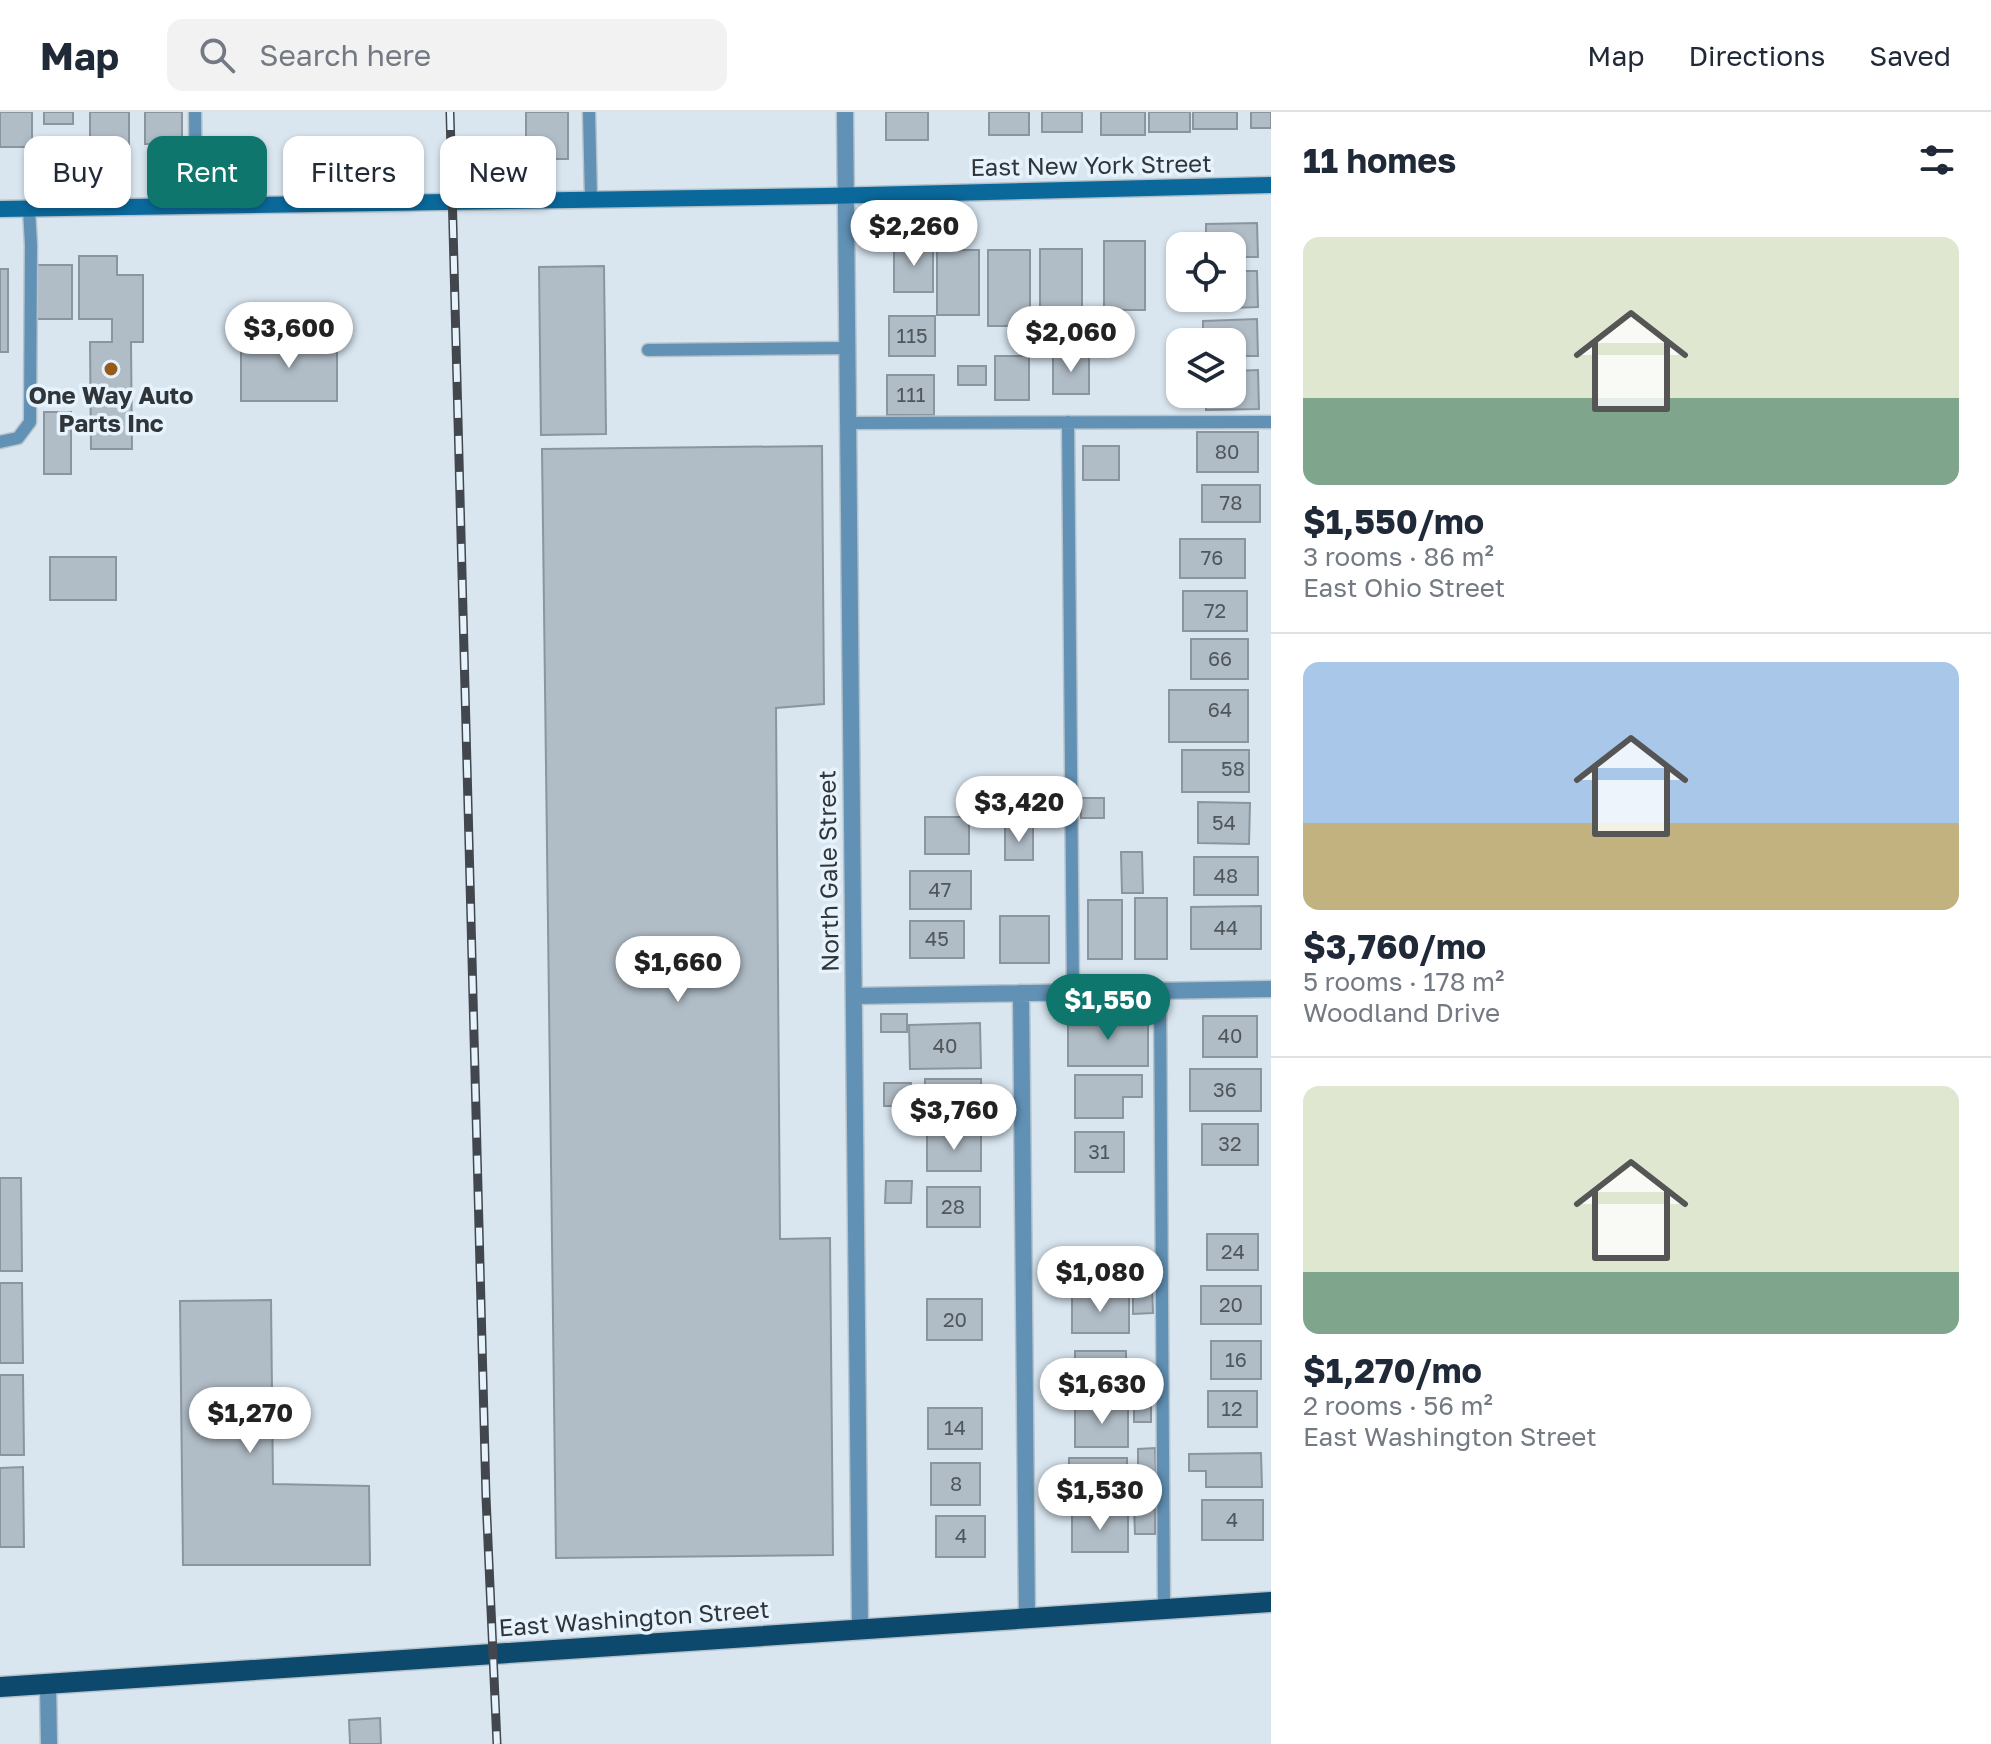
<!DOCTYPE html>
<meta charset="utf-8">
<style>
:root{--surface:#fff;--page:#f2f2f3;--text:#1f2937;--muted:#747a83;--line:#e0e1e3;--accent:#0f766e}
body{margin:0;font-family:"Golos Text",sans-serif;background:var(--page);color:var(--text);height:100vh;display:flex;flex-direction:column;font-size:30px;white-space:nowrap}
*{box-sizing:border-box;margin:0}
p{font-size:26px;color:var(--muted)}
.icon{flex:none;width:44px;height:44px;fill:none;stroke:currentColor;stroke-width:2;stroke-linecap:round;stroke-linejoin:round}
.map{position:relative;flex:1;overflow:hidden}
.details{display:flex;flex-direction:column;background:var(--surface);width:720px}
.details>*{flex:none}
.banner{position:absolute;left:24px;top:24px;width:760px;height:72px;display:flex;gap:16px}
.fabs{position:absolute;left:1166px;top:120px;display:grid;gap:16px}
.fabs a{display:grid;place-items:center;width:80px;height:80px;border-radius:16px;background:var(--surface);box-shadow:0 2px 6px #0004;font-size:40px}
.price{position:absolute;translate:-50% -68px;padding:0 18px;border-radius:28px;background:#fff;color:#222;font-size:26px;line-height:52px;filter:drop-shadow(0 2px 4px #0008)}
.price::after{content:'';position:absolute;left:50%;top:48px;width:24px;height:18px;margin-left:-12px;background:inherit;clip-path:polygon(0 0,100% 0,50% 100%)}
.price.selected{background:var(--accent);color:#fff}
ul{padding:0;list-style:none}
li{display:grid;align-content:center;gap:16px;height:424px;padding:0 32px}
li+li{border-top:2px solid var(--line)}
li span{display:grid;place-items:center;height:248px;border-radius:16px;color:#555}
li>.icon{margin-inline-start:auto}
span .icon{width:144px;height:144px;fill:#fffc;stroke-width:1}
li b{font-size:34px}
h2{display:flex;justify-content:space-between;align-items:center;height:96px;padding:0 32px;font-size:34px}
.pill{padding:0 28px;border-radius:16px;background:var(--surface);box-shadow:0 2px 6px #0004;font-size:28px;line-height:72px}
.pill.selected{background:var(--accent);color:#fff}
header{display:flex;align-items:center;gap:48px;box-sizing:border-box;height:112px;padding:0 40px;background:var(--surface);border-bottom:2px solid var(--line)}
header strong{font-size:38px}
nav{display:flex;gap:44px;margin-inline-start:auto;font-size:28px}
.search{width:560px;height:72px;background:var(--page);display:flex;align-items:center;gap:20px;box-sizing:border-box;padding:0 28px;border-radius:16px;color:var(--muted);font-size:30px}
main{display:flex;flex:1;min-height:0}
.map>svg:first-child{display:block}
</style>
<header>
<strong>Map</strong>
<div class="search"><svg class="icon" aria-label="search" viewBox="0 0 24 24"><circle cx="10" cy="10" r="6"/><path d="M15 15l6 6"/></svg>Search here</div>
<nav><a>Map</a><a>Directions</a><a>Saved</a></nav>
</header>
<main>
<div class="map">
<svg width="1271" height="1632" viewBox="0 0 1271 1632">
<rect width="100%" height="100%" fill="#d9e6f0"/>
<path fill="#b0bcc6" stroke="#8a959f" stroke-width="2" d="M0 0H32V35H0Z
M44 0H73V12H44Z
M90 0H129V32H90Z
M145 0H182V32H145Z
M526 0H568V47H526Z
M886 0H928V28H886Z
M989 0H1029V23H989Z
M1042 0H1082V20H1042Z
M1101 0H1145V23H1101Z
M1149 0H1190V20H1149Z
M1193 0H1237V17H1193Z
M1251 0H1271V16H1251Z
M1257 111 1258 145H1232V134H1199V126L1206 125V112Z
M1104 129H1145V198H1104Z
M894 132H933V180H894Z
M1040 137H1082V201H1040Z
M937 138H979V203H937Z
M988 138H1030V214H988Z
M79 144H117V163H143V230H131L132 337H91L90 230H112V207H79Z
M37 153H72V207H37Z
M604 154 606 322 541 323 539 155Z
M0 157H8V240H0Z
M1232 159H1257L1258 195 1204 197V186H1232Z
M889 204H935V244H889Z
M1257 207 1258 244H1232V230H1203V209Z
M241 228H337V289H241Z
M1053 241H1089V282H1053Z
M995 244H1029V288H995Z
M958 254H986V273H958Z
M1258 258 1259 297 1206 298V282H1232V259Z
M887 263H934V303H887Z
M44 300H71V362H44Z
M1197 320H1258V360H1197Z
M822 334 824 592 776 596 780 1127 830 1126 833 1443 556 1446 542 337Z
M1083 334H1119V368H1083Z
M1202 373H1260V410H1202Z
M1180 427H1245V466H1180Z
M50 445H116V488H50Z
M1183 479H1247V519H1183Z
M1191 527H1248V567H1191Z
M1169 578H1248V630H1169Z
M1182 638H1249V680H1182Z
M1081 686H1104V706H1081Z
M1198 690 1250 691 1249 732 1198 731Z
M925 705H969V742H925Z
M1005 715H1033V748H1005Z
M1121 740H1142L1143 781H1122Z
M1194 745H1258V783H1194Z
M910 759H971V797H910Z
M1135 786H1167V847H1135Z
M1088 788H1122V847H1088Z
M1261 794V837H1191V795Z
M1000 804H1049V851H1000Z
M910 809H964V846H910Z
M881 902H907V920H881Z
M1203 904H1257V945H1203Z
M1068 907H1148V954H1068Z
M980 911 981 956 910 957 909 913Z
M1190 957H1261V999H1190Z
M1075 963H1142V985H1123V1006H1075Z
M925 967H981V1007H925Z
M884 971H911V994H884Z
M1202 1012H1258V1053H1202Z
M927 1020H981V1059H927Z
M1075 1020H1124V1060H1075Z
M0 1066H21L22 1159H0Z
M886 1069H912L911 1091H885Z
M927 1075H980V1115H927Z
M1207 1122H1258V1158H1207Z
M0 1171H22L23 1251H0Z
M1133 1174H1152L1153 1201 1133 1202Z
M1201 1174H1261V1212H1201Z
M1072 1183H1129V1221H1072Z
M927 1187H982V1228H927Z
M271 1188 273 1372 369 1374 370 1453H183L180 1189Z
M1211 1229H1261V1267H1211Z
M1075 1239H1126V1276H1075Z
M0 1263H23L24 1343H0Z
M1208 1279H1257V1315H1208Z
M1134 1283H1151V1310H1134Z
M1075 1292H1128V1335H1075Z
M928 1296H982V1337H928Z
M1155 1336 1156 1365H1138V1337Z
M1261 1341 1262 1375H1206V1359H1189V1342Z
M1069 1346H1127V1386H1069Z
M931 1351H980V1393H931Z
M23 1355 24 1435H0V1356Z
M1202 1388H1263V1428H1202Z
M1134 1394H1155V1422H1135Z
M1072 1400H1128V1440H1072Z
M936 1404H985V1445H936Z
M380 1606 381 1632H350L349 1608Z"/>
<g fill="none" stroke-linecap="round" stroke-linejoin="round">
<g stroke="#b7c3cb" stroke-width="15">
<path id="lane" d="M195 0 196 93
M589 0 591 87
M648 238 847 236
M1068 310 1073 880
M848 311 1271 310
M0 330 18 326 30 310 31 133 29 97
M1160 878 1164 1497"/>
</g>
<g stroke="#b7c3cb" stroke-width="19">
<path id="street" d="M845 0 860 1518
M1021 881 1027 1506
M854 884 1271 877
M48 1572 49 1632"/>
</g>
<g stroke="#b7c3cb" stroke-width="19">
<path id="secondary" d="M0 97 826 84 1271 73"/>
</g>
<g stroke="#b7c3cb" stroke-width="23">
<path id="primary" d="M0 1575 1271 1490"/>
</g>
<use href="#lane" stroke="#6191b5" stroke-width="12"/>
<use href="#street" stroke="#6191b5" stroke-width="16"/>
<use href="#secondary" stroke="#0a689b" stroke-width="16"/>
<use href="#primary" stroke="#0c496d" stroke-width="20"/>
<g stroke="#41474c" stroke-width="9">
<path id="rail" d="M450 0 486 1385 497 1632"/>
</g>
<use href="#rail" stroke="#e6f3fd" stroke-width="6" stroke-dasharray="18" stroke-linecap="butt"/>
</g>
<circle fill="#965a1c" stroke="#e6f3fd" stroke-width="3" cx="111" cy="257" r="8"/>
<g text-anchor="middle" stroke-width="7" stroke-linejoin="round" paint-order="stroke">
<g font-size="20" fill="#50575c">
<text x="912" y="231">115</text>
<text x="911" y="290">111</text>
<text x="1227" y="347">80</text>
<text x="1231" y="398">78</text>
<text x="1212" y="453">76</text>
<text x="1215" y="506">72</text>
<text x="1220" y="554">66</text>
<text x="1220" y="605">64</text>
<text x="1233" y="664">58</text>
<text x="1224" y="718">54</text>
<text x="1226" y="771">48</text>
<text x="940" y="785">47</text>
<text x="1226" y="823">44</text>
<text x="937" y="834">45</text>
<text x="1230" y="931">40</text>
<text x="945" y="941">40</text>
<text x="1225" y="985">36</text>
<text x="1230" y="1039">32</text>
<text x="1099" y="1047">31</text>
<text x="953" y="1102">28</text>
<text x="1233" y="1147">24</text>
<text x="1231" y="1200">20</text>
<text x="955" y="1215">20</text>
<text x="1236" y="1255">16</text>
<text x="1232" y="1304">12</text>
<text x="955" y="1323">14</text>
<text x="956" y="1379">8</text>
<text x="1232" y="1415">4</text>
<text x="961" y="1431">4</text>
</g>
<g font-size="24" fill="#303539" stroke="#e6f3fd">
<text transform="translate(1091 54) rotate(-1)" y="8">East New York Street</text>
<text transform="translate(829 759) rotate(-91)" y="8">North Gale Street</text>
<text transform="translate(634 1507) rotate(-4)" y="8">East Washington Street</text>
</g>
<g font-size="24" font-weight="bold" fill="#303539" stroke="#e6f3fd">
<text x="111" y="292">One Way Auto<tspan x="111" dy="28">Parts Inc</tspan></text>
</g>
</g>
</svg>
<div class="fabs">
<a><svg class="icon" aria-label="locate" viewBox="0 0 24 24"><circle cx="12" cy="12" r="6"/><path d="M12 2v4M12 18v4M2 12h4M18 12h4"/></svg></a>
<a><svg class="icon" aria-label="layers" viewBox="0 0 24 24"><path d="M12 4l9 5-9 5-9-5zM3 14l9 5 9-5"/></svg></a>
</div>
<b class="price" style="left:914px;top:156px">$2,260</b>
<b class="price" style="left:289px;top:258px">$3,600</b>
<b class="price" style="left:1071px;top:262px">$2,060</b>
<b class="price" style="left:1019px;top:732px">$3,420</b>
<b class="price" style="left:678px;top:892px">$1,660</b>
<b class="price selected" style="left:1108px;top:930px">$1,550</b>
<b class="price" style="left:954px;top:1040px">$3,760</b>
<b class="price" style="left:1100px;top:1202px">$1,080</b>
<b class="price" style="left:1102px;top:1314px">$1,630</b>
<b class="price" style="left:250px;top:1343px">$1,270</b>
<b class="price" style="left:1100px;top:1420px">$1,530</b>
<div class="banner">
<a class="pill">Buy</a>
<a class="pill selected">Rent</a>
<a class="pill">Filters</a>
<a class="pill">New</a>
</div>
</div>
<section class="details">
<h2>11 homes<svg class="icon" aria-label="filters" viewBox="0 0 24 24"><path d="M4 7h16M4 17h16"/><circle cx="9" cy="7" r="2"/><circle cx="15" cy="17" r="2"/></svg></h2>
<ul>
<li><span style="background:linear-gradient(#dfe7d0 65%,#7fa58c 0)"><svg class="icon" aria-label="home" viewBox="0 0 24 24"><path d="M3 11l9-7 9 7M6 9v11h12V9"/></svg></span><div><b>$1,550/mo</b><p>3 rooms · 86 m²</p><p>East Ohio Street</p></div></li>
<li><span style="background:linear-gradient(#a9c7e8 65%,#c2b280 0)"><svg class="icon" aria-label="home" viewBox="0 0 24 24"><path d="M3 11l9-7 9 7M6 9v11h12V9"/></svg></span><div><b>$3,760/mo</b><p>5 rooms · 178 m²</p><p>Woodland Drive</p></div></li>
<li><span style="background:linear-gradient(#dfe7d0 75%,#7fa58c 0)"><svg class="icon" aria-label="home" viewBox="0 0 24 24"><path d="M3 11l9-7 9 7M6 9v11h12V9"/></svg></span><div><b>$1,270/mo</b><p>2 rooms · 56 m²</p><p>East Washington Street</p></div></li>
</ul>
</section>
</main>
